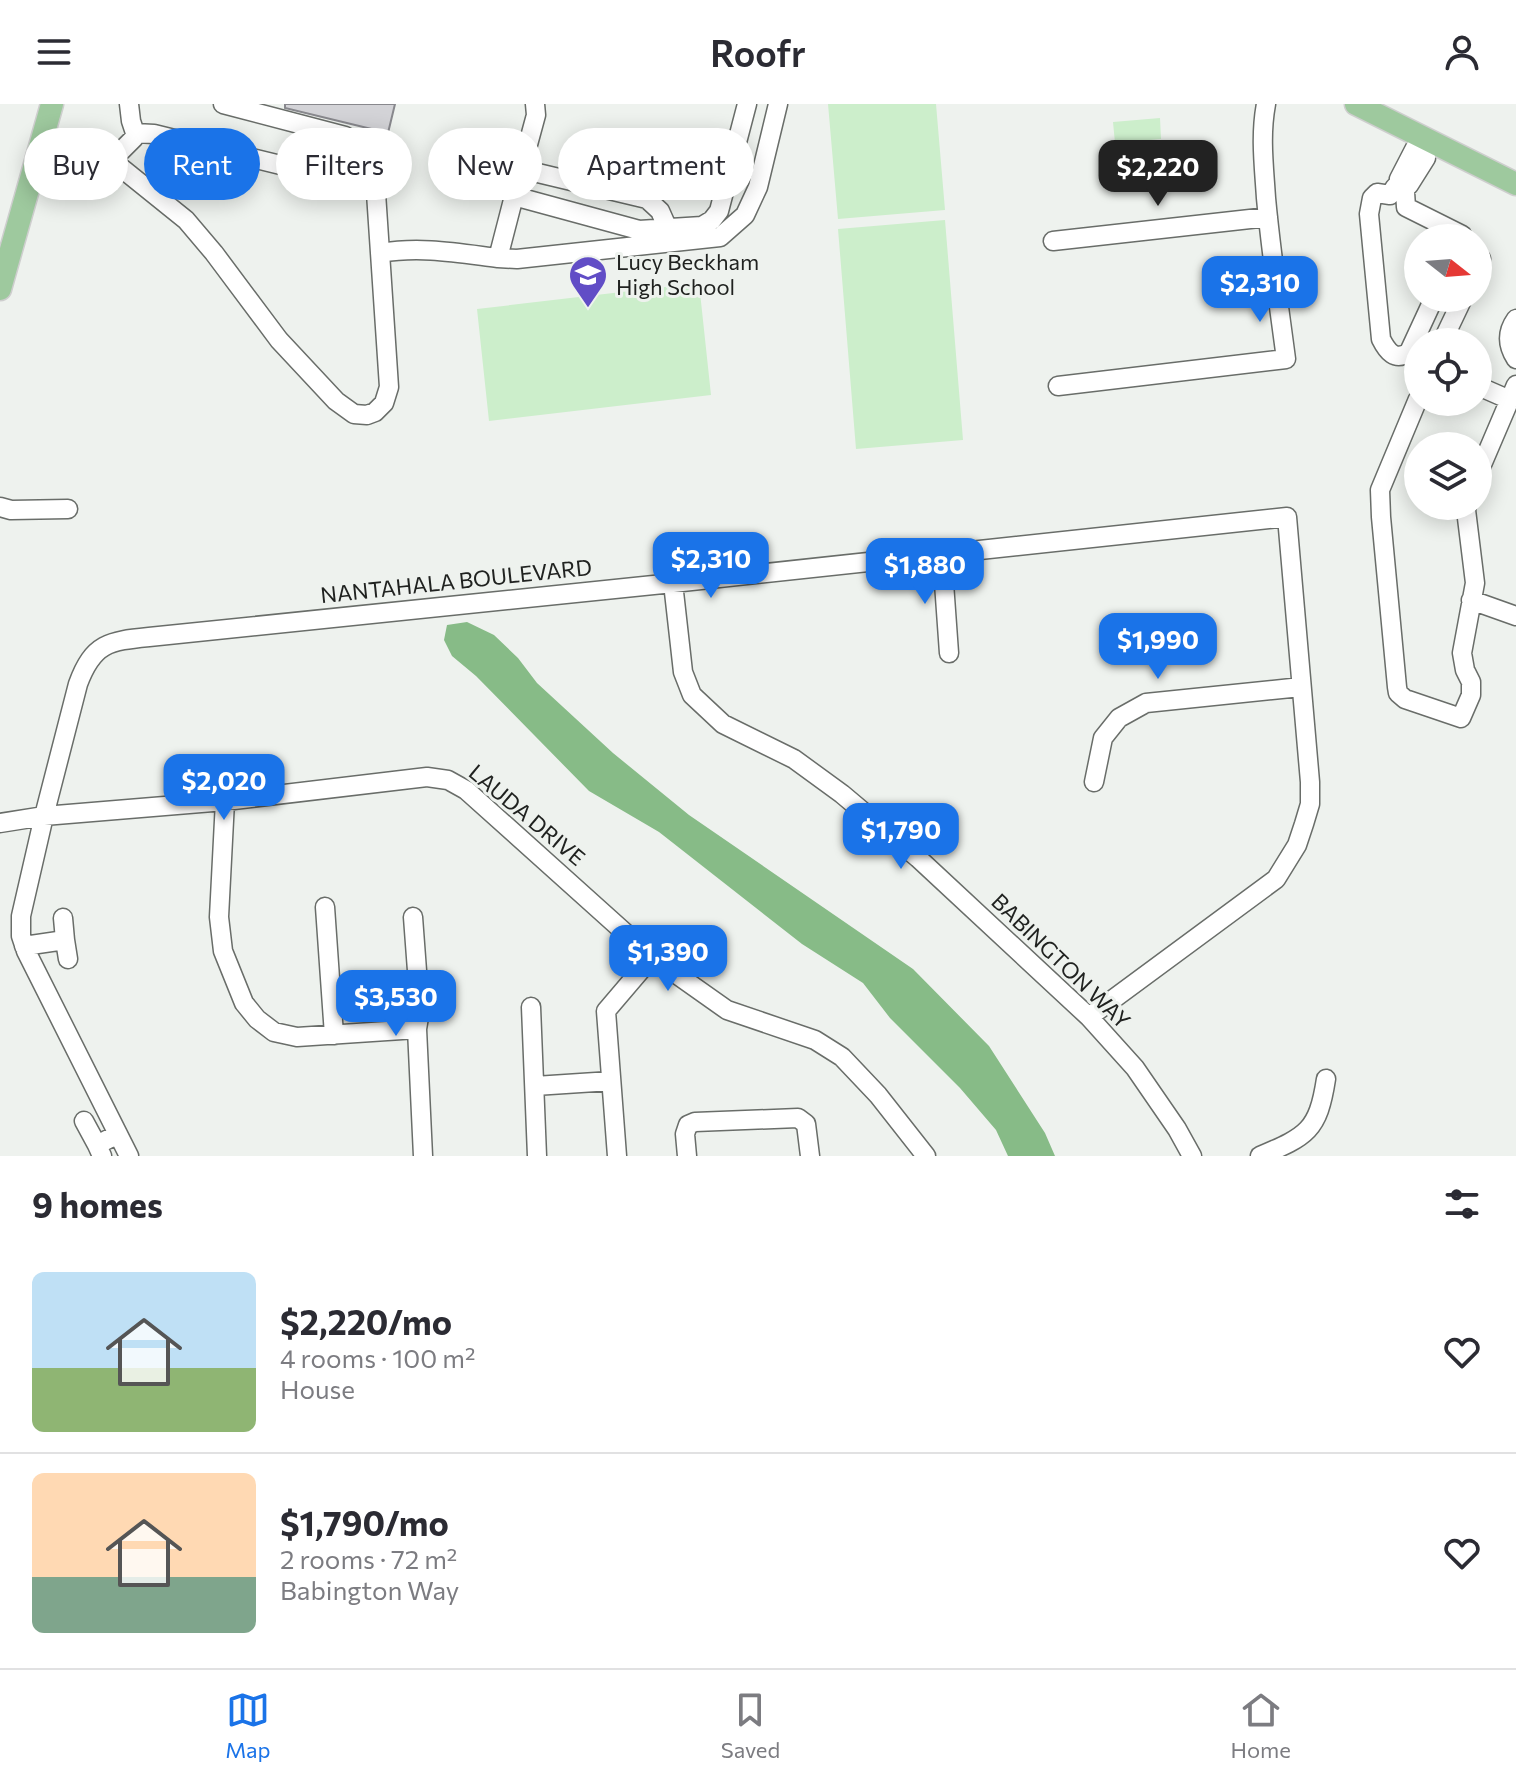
<!DOCTYPE html>
<meta charset="utf-8">
<style>
:root{--surface:#fff;--page:#f7f7f7;--text:#2b2b33;--muted:#7c7c81;--line:#e1e1e2;--accent:#1a73e8}
body{margin:0;font-family:Commissioner,sans-serif;background:var(--page);color:var(--text);height:100vh;display:flex;flex-direction:column;font-size:30px;white-space:nowrap}
*{box-sizing:border-box;margin:0}
p{font-size:26px;color:var(--muted)}
.icon{flex:none;width:44px;height:44px;fill:none;stroke:currentColor;stroke-width:2;stroke-linecap:round;stroke-linejoin:round}
.map{position:relative;height:1052px;overflow:hidden}
.details{display:flex;flex-direction:column;background:var(--surface);flex:1}
.details>*{flex:none}
.hud{position:absolute;left:24px;top:24px;width:800px;height:72px;display:flex;gap:16px}
.needle{width:52px;rotate:107deg}
.buttons{position:absolute;left:1404px;top:120px;display:grid;gap:16px}
.buttons a{display:grid;place-items:center;width:88px;height:88px;border-radius:50%;background:var(--surface);box-shadow:0 4px 20px #0003;font-size:40px}
.price{position:absolute;translate:-50% -68px;padding:0 18px;border-radius:16px;background:var(--accent);color:#fff;font-size:26px;line-height:52px;filter:drop-shadow(0 2px 4px #0008)}
.price::after{content:'';position:absolute;left:50%;top:48px;width:24px;height:18px;margin-left:-12px;background:inherit;clip-path:polygon(0 0,100% 0,50% 100%)}
.price.on{background:#222;color:#fff}
ul{padding:0;list-style:none}
li{display:flex;align-items:center;gap:24px;height:200px;padding:0 32px}
li+li{border-top:2px solid var(--line)}
li span{display:grid;place-items:center;flex:none;width:224px;height:160px;border-radius:12px;color:#555}
li>.icon{margin-inline-start:auto}
span .icon{width:96px;height:96px;fill:#fffc;stroke-width:1}
li b{font-size:34px}
h2{display:flex;justify-content:space-between;align-items:center;height:96px;padding:0 32px;font-size:34px}
.chip{padding:0 28px;border-radius:36px;background:var(--surface);box-shadow:0 4px 20px #0003;font-size:28px;line-height:72px}
.chip.on{background:var(--accent);color:#fff}
header{display:flex;justify-content:space-between;align-items:center;height:104px;padding:0 32px;background:var(--surface);font-size:36px;font-weight:600}
.menu{display:flex;justify-content:space-around;align-items:center;height:112px;border-top:2px solid var(--line);background:var(--surface);font-size:22px;color:var(--muted)}
.menu a{display:grid;justify-items:center;gap:4px}
.menu .on{color:var(--accent)}
.map>svg:first-child{display:block}
</style>
<header><svg class="icon" aria-label="menu" viewBox="0 0 24 24"><path d="M4 6h16M4 12h16M4 18h16"/></svg>Roofr<svg class="icon" aria-label="person" viewBox="0 0 24 24"><circle cx="12" cy="8" r="4"/><path d="M4 21q1-7 8-7t8 7"/></svg></header>
<div class="map">
<svg width="1516" height="1052" viewBox="0 0 1516 1052">
<rect width="100%" height="100%" fill="#eef2ee"/>
<path fill="#cceecb" d="M828 0H936L945 106 838 115Z
M1160 14 1161 35 1115 39 1113 18Z
M945 116 963 336 856 345 838 125Z
M699 179 711 291 489 317 477 205Z"/>
<path fill="#87bb87" d="M467 518 494 531 518 554 537 579 613 649 689 711 913 865 989 942 1045 1029 1055 1052H1008L996 1026 960 984 890 914 863 879 802 840 659 728 589 687 476 572 452 552 444 536 447 521Z"/>
<path fill="#d3d3d7" stroke="#88888d" stroke-width="2" d="M285 0H395L388 29 285 4Z"/>
<g fill="none" stroke-linecap="round" stroke-linejoin="round">
<g stroke="#696d69" stroke-width="21">
<path id="minor" d="M535 0 536 11 514 92 639 126 702 122 712 116 719 107 747 0
M135 29 154 30 342 76H358L375 69
M41 38 93 52 109 54 117 51 134 34 135 29 131 17 129 0
M1425 41 1415 44 1399 75 1402 81H1409L1426 54 1425 41 1428 36
M109 54 186 116 214 149 279 236 336 297 354 310 367 311 375 308 384 299 389 283 375 74C371 53 363 42 345 32L223 0
M521 65 647 95 660 107 668 125
M1053 137 1268 113
M381 149C420 142 458 149 498 154L514 92
M498 154 517 155 720 133 745 111 758 83 778 0
M1478 160 1481 155
M1434 194 1409 248C1395 258 1387 247 1381 235L1369 110 1372 94 1377 89 1390 91 1395 83 1402 81 1405 88 1406 103 1462 131 1461 134
M1516 215C1506 229 1507 241 1516 255
M1442 238 1463 194
M1058 282 1286 255C1279 202 1271 148 1266 94 1264 62 1260 32 1266 0
M1478 282 1510 296
M1418 295 1380 386 1381 413 1397 583 1398 589 1405 595 1461 614 1471 591V578L1465 566 1462 549 1475 479 1466 406 1467 402
M1478 370 1516 281
M0 403 11 406 68 405
M942 451 949 549
M673 479 683 568 692 591 723 620 794 655 842 690 918 754 1089 913 1135 964 1177 1025 1192 1052
M1471 496 1516 512
M1094 678 1103 634 1119 614 1146 599 1301 583
M225 697 219 813 223 847 244 899 257 915 274 928 297 933 417 925
M0 719 44 712 225 697 427 673 448 676 466 686 652 853 727 906 815 936 842 953 878 991 926 1052
M325 803 334 931
M413 813 420 907 417 925 423 1052
M63 814 65 836
M24 842 65 836 68 855
M531 903 537 1052
M535 982 611 977
M84 1017 97 1041
M102 1052 97 1041 118 1030
M129 1052 26 847 21 832V812L44 712 78 580C93 539 109 537 149 533L673 479 1287 413 1310 678V700L1304 720 1297 741 1276 775 1089 913
M617 1052 606 907 652 853
M687 1052 685 1030 688 1021 695 1018 798 1014 806 1020 810 1052
M1260 1052C1307 1032 1318 1027 1326 975"/>
</g>
<g stroke="#cecece" stroke-width="25">
<path id="major" d="M1356 0 1516 80
M0 185 52 0"/>
</g>
<use href="#minor" stroke="#fff" stroke-width="18"/>
<use href="#major" stroke="#9ec99e" stroke-width="22"/>
</g>
<defs>
<g id="school-pin" transform="scale(2)"><path d="M0 17L-7.5 6A9.5 9.5 0 1 1 7.5 6Z" fill="#614dc6" stroke="#eef2ee"/><path d="M0-5L7-2L0 1L-7-2ZM-4 1L0 2.5L4 1V4Q0 6-4 4Z" fill="#fff"/></g>
</defs>
<g fill-rule="evenodd">
<use href="#school-pin" x="588" y="171"/>
</g>
<g text-anchor="middle" stroke-width="6" stroke-linejoin="round" paint-order="stroke">
<g font-size="22" fill="#202220" stroke="#eef2ee" text-anchor="start">
<text x="616" y="166">Lucy Beckham<tspan x="616" dy="25">High School</tspan></text>
</g>
<g font-size="22" fill="#202220" stroke="#eef2ee">
<text transform="translate(456 477) rotate(-6)" y="8">NANTAHALA BOULEVARD</text>
<text transform="translate(527 711) rotate(40)" y="8">LAUDA DRIVE</text>
<text transform="translate(1061 857) rotate(44)" y="8">BABINGTON WAY</text>
</g>
</g>
</svg>
<div class="buttons">
<a><svg class="needle" viewBox="-14 -14 28 28"><path d="M0-13l5 13h-10z" fill="#e53935"/><path d="M0 13l5-13h-10z" fill="#7c7c81"/></svg></a>
<a><svg class="icon" aria-label="locate" viewBox="0 0 24 24"><circle cx="12" cy="12" r="6"/><path d="M12 2v4M12 18v4M2 12h4M18 12h4"/></svg></a>
<a><svg class="icon" aria-label="layers" viewBox="0 0 24 24"><path d="M12 4l9 5-9 5-9-5zM3 14l9 5 9-5"/></svg></a>
</div>
<b class="price on" style="left:1158px;top:104px">$2,220</b>
<b class="price" style="left:1260px;top:220px">$2,310</b>
<b class="price" style="left:711px;top:496px">$2,310</b>
<b class="price" style="left:925px;top:502px">$1,880</b>
<b class="price" style="left:1158px;top:577px">$1,990</b>
<b class="price" style="left:224px;top:718px">$2,020</b>
<b class="price" style="left:901px;top:767px">$1,790</b>
<b class="price" style="left:668px;top:889px">$1,390</b>
<b class="price" style="left:396px;top:934px">$3,530</b>
<div class="hud">
<a class="chip">Buy</a>
<a class="chip on">Rent</a>
<a class="chip">Filters</a>
<a class="chip">New</a>
<a class="chip">Apartment</a>
</div>
</div>
<section class="details">
<h2>9 homes<svg class="icon" aria-label="filters" viewBox="0 0 24 24"><path d="M4 7h16M4 17h16"/><circle cx="9" cy="7" r="2"/><circle cx="15" cy="17" r="2"/></svg></h2>
<ul>
<li><span style="background:linear-gradient(#bfe0f5 60%,#8fb573 0)"><svg class="icon" aria-label="home" viewBox="0 0 24 24"><path d="M3 11l9-7 9 7M6 9v11h12V9"/></svg></span><div><b>$2,220/mo</b><p>4 rooms · 100 m²</p><p>House</p></div><svg class="icon" aria-label="heart" viewBox="0 0 24 24"><path d="M12 20l-8-8c-3-5 5-10 8-4 3-6 11-1 8 4z"/></svg></li>
<li><span style="background:linear-gradient(#ffd9b3 65%,#7fa58c 0)"><svg class="icon" aria-label="home" viewBox="0 0 24 24"><path d="M3 11l9-7 9 7M6 9v11h12V9"/></svg></span><div><b>$1,790/mo</b><p>2 rooms · 72 m²</p><p>Babington Way</p></div><svg class="icon" aria-label="heart" viewBox="0 0 24 24"><path d="M12 20l-8-8c-3-5 5-10 8-4 3-6 11-1 8 4z"/></svg></li>
</ul>
</section>
<nav class="menu">
<a class="on"><svg class="icon" aria-label="map" viewBox="0 0 24 24"><path d="M3 6l6-2 6 2 6-2v14l-6 2-6-2-6 2zM9 4v14M15 6v14"/></svg>Map</a>
<a><svg class="icon" aria-label="saved" viewBox="0 0 24 24"><path d="M7 4h10v16l-5-4-5 4z"/></svg>Saved</a>
<a><svg class="icon" aria-label="home" viewBox="0 0 24 24"><path d="M3 11l9-7 9 7M6 9v11h12V9"/></svg>Home</a>
</nav>
